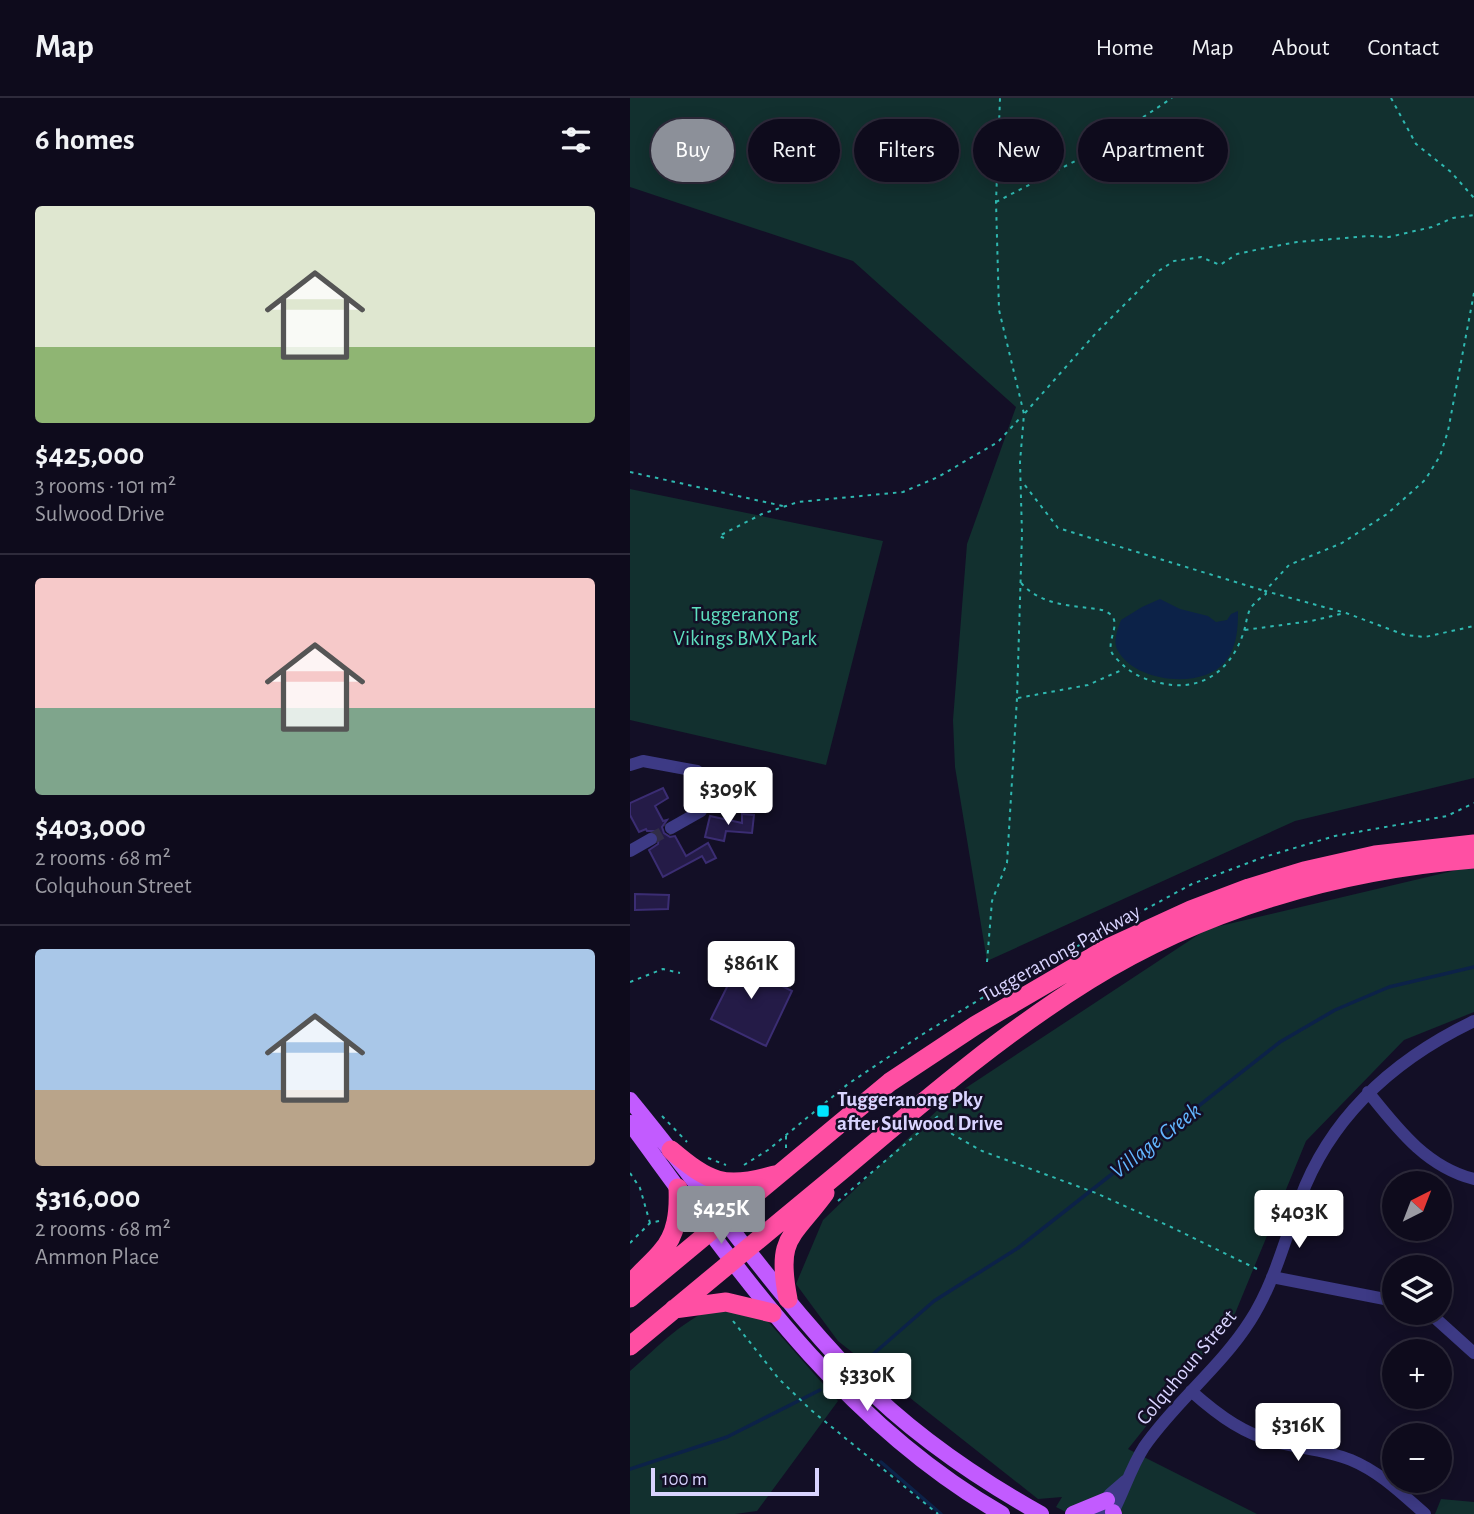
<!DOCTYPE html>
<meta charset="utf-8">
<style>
:root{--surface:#0e0b1c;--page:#171425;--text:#f1f3f6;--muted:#9b9ba3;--line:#2e2b3b;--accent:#8c9099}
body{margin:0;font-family:"Alegreya Sans",sans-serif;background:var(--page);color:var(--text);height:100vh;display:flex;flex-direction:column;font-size:26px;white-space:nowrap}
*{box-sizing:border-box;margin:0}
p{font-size:23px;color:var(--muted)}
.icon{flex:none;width:38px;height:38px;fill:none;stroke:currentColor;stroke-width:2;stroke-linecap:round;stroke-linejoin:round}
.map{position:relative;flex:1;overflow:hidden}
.side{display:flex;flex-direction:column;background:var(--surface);width:630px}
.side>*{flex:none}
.top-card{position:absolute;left:21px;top:21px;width:665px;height:63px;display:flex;gap:14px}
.needle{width:46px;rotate:42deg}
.buttons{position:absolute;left:752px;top:1073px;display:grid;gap:14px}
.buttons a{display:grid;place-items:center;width:70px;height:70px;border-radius:50%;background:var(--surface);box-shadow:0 4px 18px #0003,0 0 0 2px var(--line);font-size:35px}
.scale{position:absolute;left:21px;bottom:18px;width:168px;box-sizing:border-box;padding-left:7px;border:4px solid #d9d4ff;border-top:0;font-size:19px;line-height:24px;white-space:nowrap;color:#d9d4ff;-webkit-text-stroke:5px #130f26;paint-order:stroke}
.price{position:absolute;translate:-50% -60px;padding:0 16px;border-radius:7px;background:#fff;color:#222;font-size:23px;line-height:46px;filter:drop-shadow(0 2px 4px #0008)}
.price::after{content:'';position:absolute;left:50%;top:42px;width:21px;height:16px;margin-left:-10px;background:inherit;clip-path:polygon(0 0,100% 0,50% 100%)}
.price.active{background:var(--accent);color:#fff}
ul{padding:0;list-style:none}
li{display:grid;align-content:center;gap:14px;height:371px;padding:0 35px}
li+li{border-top:2px solid var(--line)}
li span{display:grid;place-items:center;height:217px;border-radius:7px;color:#555}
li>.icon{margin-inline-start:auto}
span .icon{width:126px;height:126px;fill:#fffc;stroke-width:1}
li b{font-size:30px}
h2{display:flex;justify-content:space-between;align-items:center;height:84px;padding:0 35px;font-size:30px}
.tag{padding:0 24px;border-radius:32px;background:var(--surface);box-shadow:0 4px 18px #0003,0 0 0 2px var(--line);font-size:24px;line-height:63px}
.tag.active{background:var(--accent);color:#fff}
header{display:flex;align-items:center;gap:42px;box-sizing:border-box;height:98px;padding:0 35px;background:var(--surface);border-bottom:2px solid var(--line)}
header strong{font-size:33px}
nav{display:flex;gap:38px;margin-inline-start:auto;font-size:24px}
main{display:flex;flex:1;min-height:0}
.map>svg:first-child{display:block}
</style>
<header>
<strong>Map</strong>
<nav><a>Home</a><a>Map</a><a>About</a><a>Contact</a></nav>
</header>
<main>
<section class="side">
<h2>6 homes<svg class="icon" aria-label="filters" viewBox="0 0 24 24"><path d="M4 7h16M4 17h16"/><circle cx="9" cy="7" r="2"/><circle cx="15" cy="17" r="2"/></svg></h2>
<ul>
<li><span style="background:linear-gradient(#dfe7d0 65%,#8fb573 0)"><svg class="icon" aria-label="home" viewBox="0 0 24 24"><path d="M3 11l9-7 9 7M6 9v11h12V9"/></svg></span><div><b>$425,000</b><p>3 rooms · 101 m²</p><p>Sulwood Drive</p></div></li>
<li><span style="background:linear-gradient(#f6c9c9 60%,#7fa58c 0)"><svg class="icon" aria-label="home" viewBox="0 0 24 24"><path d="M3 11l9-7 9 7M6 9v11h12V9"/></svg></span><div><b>$403,000</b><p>2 rooms · 68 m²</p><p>Colquhoun Street</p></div></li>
<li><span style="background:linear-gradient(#a9c7e8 65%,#b9a48a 0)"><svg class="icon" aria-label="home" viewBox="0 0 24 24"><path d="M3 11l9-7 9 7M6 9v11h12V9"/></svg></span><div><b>$316,000</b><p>2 rooms · 68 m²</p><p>Ammon Place</p></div></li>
</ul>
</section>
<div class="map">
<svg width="844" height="1416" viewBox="0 0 844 1416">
<rect width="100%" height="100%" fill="#130f26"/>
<path fill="#12302f" d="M0 0H844V680L665 723 357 863 325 669 323 622 337 446 386 309 223 163 0 89Z
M0 391 253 443 196 667 0 622Z
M844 768V914L774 942 676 1043 604 1218 498 1351 627 1416H440L426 1409 432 1399 408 1401 208 1243 166 1186 193 1122 319 1001 577 831Z
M91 1208 135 1220 208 1303 127 1413 105 1416H0V1273C28 1249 56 1218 91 1208Z
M811 1401 844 1404V1416H805Z"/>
<path fill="#0c2248" d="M530 501 550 511 578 518 586 524 597 522 601 516 608 513C608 531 607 549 595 564 572 592 505 584 488 553 482 543 488 531 491 522L512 509Z"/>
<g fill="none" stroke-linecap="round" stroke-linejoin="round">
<path stroke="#0c2248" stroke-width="3.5" d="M233 1265 304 1203 388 1150 650 944 705 912 759 889 844 869
M251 1364 311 1416
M0 1371 97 1339 190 1292"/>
</g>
<path fill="#241b47" stroke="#3b2d73" stroke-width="2" d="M33 690 38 700 25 708 33 723 37 722 32 729 34 735 40 739 45 738 56 758 78 745 86 760 76 765 72 758 33 779 19 752 28 746 29 737 25 733H17L16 731 9 734 0 717V705Z
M112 716 124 717 122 735 96 733 94 743 75 739 80 718 112 725Z
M5 796 39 797 38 811 5 812Z
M126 851 128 876 162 893 136 948 81 921 106 871 104 853Z"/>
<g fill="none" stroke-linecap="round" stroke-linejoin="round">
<path stroke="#312d47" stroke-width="12" stroke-dasharray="12 6" stroke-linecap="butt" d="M21 741 41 730"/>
<path stroke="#2fb8b0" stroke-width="2" stroke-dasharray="3.5 5" stroke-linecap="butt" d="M761 0 786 46 821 74 844 100
M366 104 453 59 542 0
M844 195 818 333 810 358 795 382 757 416 712 445 659 467 635 493 716 515 775 537 795 539 844 528
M395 315 466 235 527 174 544 163 571 159 590 167 607 156 630 151 667 144 739 138 759 139 802 129 823 120 844 117
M0 374 153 408
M94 440 89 438 132 416 168 404 273 394 308 379 368 344 391 319
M391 485C409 505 434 507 459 510 466 511 474 511 480 516 492 526 476 542 482 555 484 559 490 564 493 567 505 579 525 585 542 587 578 590 602 568 613 536 617 526 616 514 624 506 627 502 632 499 636 496L635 493 428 430 394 386
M615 532 681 523 715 515
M388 600 458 587 494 571
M357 864 362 803 377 765 387 600 392 436 390 364 394 316 369 212 366 104 370 0
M0 884 33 871 50 875
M32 1018 57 1044
M156 1050V1038
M78 1060 96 1067
M114 1067 138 1052 218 986 293 936 352 900 562 786 634 759 705 738 817 718 844 705
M0 1075 10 1090 20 1125
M208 1103 308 1018 322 1036 352 1053 466 1095 541 1129 631 1173
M0 1145 20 1125 29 1123
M103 1223 149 1281 181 1312 308 1416"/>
<path stroke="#3d3a85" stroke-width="12" d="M0 667 13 663 67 673C82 682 77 699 71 713L41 730
M0 753 21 741
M738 994C767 1030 796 1069 844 1081
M642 1179 765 1203
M795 1214 804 1219 844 1255
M561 1293C589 1318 616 1338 654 1346 677 1351 699 1353 721 1362 750 1374 772 1396 795 1416
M469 1416 480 1396 495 1383
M482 1416C494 1394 500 1371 514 1349 545 1304 590 1270 620 1223 644 1186 655 1141 670 1101 701 1017 765 961 844 923"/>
<path stroke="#c25bff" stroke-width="16" d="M0 1002C76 1094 144 1195 228 1281 282 1336 345 1379 411 1416
M0 1025C108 1172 209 1322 372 1416
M483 1414 484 1416
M443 1416 477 1402"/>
<path stroke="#ff4fa3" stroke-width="19" d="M41 1052C79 1084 94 1092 144 1077
M0 1187C10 1174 21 1166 31 1154 47 1137 49 1113 48 1090
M0 1200 260 984 346 927 476 851 561 812 619 790 674 773 745 757 844 746
M158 1201C146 1139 161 1141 195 1095
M44 1211 96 1204 142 1215
M0 1248C72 1188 144 1129 216 1069 294 1003 372 936 459 882 575 810 709 772 844 761"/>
</g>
<rect fill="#00e5ff" stroke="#130f26" stroke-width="2.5" x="186" y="1006" width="14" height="14" rx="3.5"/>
<g text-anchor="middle" stroke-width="5" stroke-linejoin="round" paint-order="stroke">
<g font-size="21" fill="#5fe0c0" stroke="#130f26">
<text x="115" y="523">Tuggeranong<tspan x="115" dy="24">Vikings BMX Park</tspan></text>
</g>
<g font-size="21" fill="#d9d4ff" stroke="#130f26">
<text transform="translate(430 855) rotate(-29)" y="7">Tuggeranong Parkway</text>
<text transform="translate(556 1269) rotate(-50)" y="7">Colquhoun Street</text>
</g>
<g font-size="21" font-weight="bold" fill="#d9d4ff" stroke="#130f26" text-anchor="start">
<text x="207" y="1008">Tuggeranong Pky<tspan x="207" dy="24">after Sulwood Drive</tspan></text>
</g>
<g font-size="23" font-style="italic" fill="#62b6ff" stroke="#130f26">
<text transform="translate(525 1042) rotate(-38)" y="8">Village Creek</text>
</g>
</g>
</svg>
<div class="buttons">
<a><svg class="needle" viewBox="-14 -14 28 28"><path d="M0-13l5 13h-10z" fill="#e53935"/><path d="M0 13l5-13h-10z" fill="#9b9ba3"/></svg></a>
<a><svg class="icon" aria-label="layers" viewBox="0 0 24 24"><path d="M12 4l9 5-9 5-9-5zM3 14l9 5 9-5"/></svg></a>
<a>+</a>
<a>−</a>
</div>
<div class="scale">100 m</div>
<b class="price" style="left:98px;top:729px">$309K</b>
<b class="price" style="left:121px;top:903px">$861K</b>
<b class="price active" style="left:91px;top:1148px">$425K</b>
<b class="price" style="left:669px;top:1152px">$403K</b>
<b class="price" style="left:237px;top:1315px">$330K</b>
<b class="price" style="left:668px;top:1365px">$316K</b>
<div class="top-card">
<a class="tag active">Buy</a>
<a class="tag">Rent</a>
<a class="tag">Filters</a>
<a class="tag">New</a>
<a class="tag">Apartment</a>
</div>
</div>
</main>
